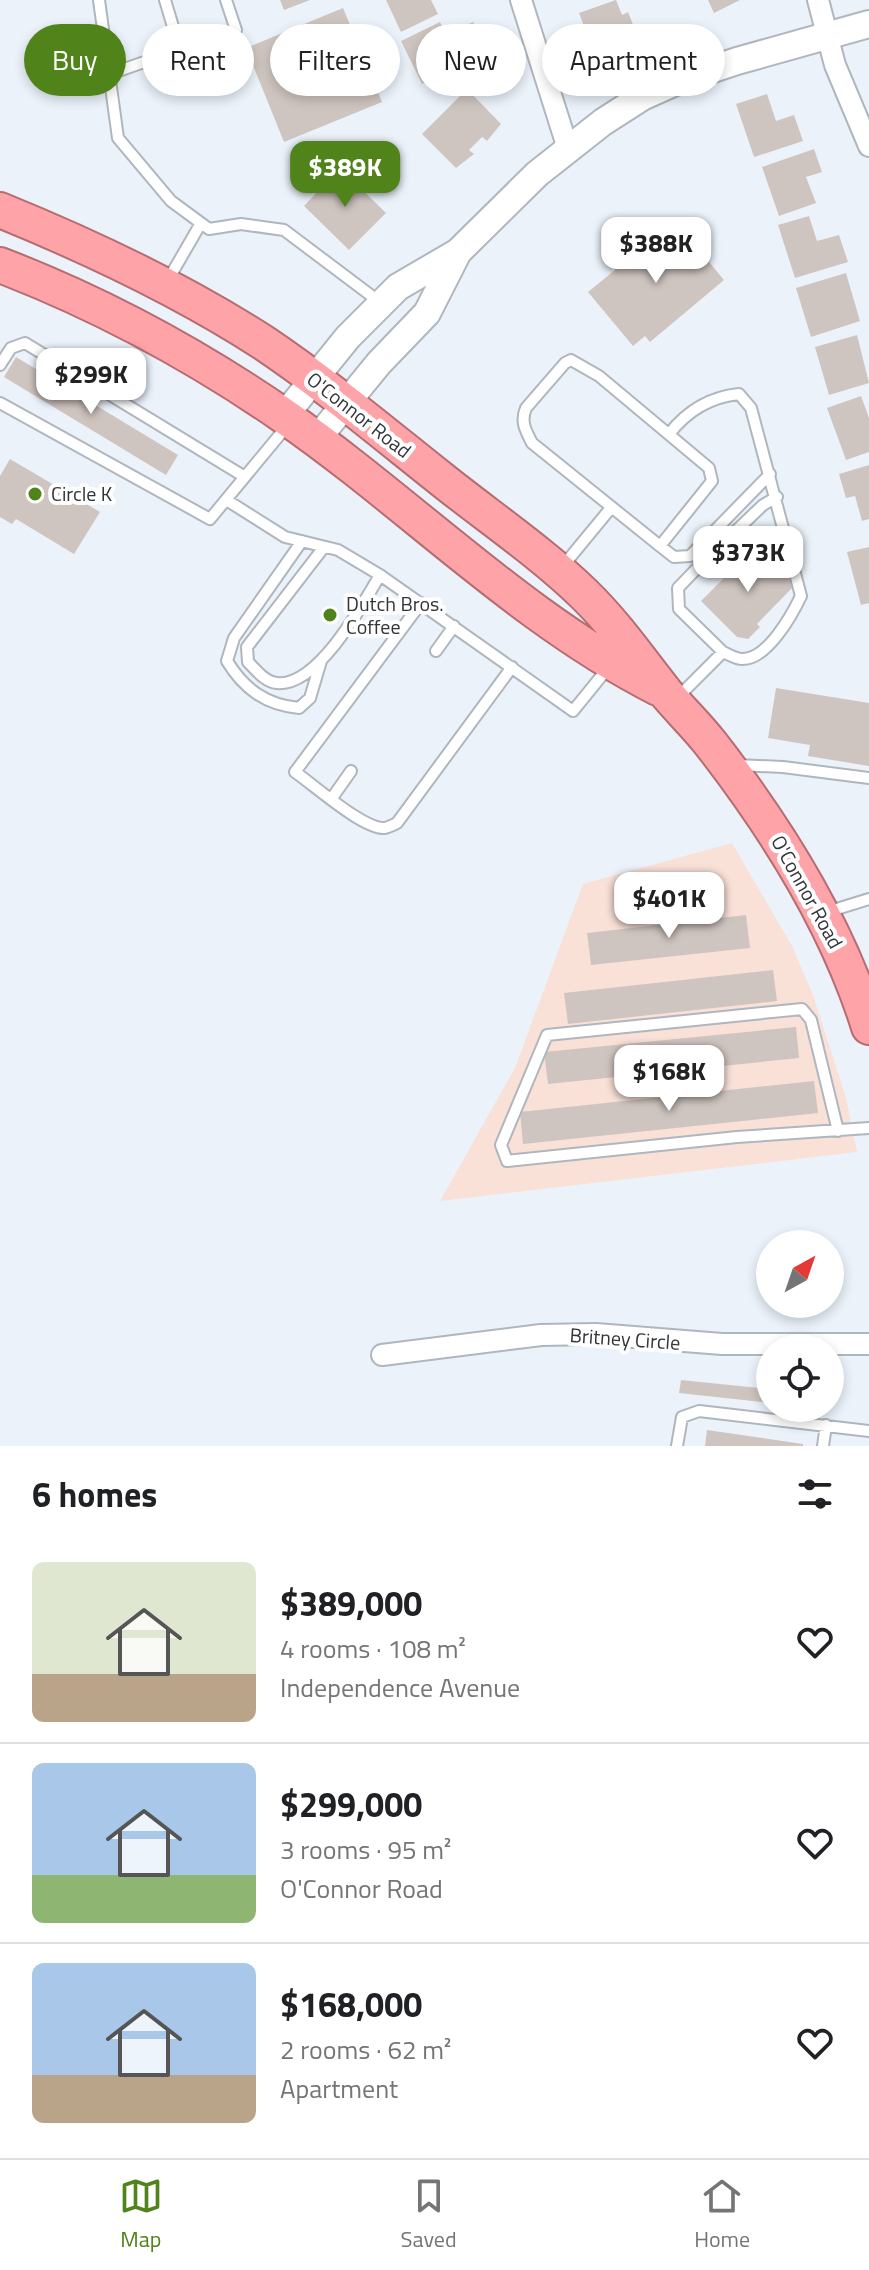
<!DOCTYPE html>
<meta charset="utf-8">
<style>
:root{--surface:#fff;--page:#f6f6f6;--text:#202124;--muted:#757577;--line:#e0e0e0;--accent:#50841b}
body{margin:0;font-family:"Titillium Web",sans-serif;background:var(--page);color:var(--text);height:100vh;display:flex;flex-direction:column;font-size:30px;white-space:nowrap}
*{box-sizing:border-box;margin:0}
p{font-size:26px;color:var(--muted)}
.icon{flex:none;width:44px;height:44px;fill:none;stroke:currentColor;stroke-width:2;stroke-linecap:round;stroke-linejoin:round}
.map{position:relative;height:1446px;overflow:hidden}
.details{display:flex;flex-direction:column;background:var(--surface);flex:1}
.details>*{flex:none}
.guide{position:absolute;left:24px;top:24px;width:822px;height:72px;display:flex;gap:16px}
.needle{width:52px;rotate:40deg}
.buttons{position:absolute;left:756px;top:1230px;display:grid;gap:16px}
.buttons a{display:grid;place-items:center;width:88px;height:88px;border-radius:50%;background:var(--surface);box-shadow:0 4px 12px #0003;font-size:40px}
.price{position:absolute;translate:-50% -68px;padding:0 18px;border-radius:16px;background:#fff;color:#222;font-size:26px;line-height:52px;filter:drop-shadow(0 2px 4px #0008)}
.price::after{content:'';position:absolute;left:50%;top:48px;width:24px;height:18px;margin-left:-12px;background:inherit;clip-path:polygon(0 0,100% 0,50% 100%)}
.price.on{background:var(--accent);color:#fff}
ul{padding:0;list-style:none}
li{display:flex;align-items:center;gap:24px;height:200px;padding:0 32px}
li+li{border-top:2px solid var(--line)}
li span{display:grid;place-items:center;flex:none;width:224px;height:160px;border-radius:12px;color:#555}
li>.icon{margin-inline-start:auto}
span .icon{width:96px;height:96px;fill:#fffc;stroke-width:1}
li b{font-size:34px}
h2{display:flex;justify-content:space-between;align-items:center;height:96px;padding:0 32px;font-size:34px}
.pill{padding:0 28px;border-radius:36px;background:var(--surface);box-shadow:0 4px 12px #0003;font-size:28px;line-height:72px}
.pill.on{background:var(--accent);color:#fff}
.menu{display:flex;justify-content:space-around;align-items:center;height:112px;border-top:2px solid var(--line);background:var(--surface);font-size:22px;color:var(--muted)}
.menu a{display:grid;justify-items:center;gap:4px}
.menu .on{color:var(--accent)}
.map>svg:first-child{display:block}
</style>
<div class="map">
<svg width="869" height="1446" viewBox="0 0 869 1446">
<rect width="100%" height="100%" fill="#ebf2fa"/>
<path fill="#f9e1d7" d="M732 843 792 946 813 995 846 1098 857 1152 440 1201 515 1068 583 884Z"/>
<path fill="#cfc5c0" d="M280 0H310L284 10Z
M386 0H431L438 14 401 32Z
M616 0 622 15 628 12 634 27 625 31 632 49 598 63 579 13Z
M708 0H740L714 13Z
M343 8 382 102 284 142 246 48Z
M440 22 446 35 473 22 487 51 422 84 401 41Z
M467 89 501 124 487 141 482 137 469 150 474 154 456 168 422 134Z
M767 94 776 121 794 115 803 141 754 157 736 104Z
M814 149 822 172 806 177 816 203 779 216 762 167Z
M340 168 386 213 349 250 304 206Z
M809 216 817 241 839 235 848 262 795 278 778 225Z
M675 221 724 280 650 342 645 336 633 346 588 292 615 270 613 266 626 255 630 259 648 244 645 241 654 233 657 236Z
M846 273 860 321 811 337 796 288Z
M857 335 869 383 829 395 815 347Z
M16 357 178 455 166 475 4 377Z
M861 396 869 418V452L846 460 827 408Z
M10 459 100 512 74 554 16 519 12 524 0 517V476Z
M869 465V519L862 521 855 496 846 498 839 474Z
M756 546 795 585 757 624 760 627 748 639 737 637 701 601Z
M869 547V603L861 605 847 552Z
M776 688 869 703V766L808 756 810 745 768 738Z
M746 915 750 948 591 965 587 933Z
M773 970 777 1001 568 1024 564 993Z
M796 1027 799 1058 548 1084 544 1052Z
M814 1081 818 1113 523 1144 520 1112Z
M681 1380 770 1389V1403L679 1393Z
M707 1430 803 1444V1446H705Z"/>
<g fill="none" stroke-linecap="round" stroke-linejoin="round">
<g stroke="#b0b6be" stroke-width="14">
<path id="service" d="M99 0 118 138 171 201 209 229 241 224 284 230 381 303
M165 0 180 50
M107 75 236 30 226 0
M168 280 201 223
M571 360 599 376 709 468 712 481 660 546 532 443C526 431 520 422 526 408L565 363Z
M0 365 11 348 25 343 245 477
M0 403 210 519 287 426
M669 434C687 411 709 397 739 394L751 408 801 596C792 615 767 660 742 659 736 659 728 654 723 652L676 699
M228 501 285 537 338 550 380 575 573 711 608 668
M302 541 234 638 227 661C244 689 266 705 299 708L310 698 321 661
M660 546 674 557 690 556 770 474
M720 546 763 505 777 497
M324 547 247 647 248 662C256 670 265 682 277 683 317 687 362 606 380 575
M705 560 678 588 679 609 723 652
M563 566 610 509
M421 603 295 772C314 785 364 830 385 828 389 827 393 825 397 823L512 667
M436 651 454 626
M737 765 783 767 869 778
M332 798 351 771
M827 912 869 899
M838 1131 811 1020 802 1009 547 1035 501 1145 507 1161 737 1137 869 1128
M677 1446 682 1417 699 1411 869 1431
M823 1446 826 1425"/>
</g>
<g stroke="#b0b6be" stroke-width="24">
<path id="minor" d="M521 0 568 149
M818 0 835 65 869 146
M382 1355 541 1335 596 1334 722 1344H869"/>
</g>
<g stroke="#b0b6be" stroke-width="30">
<path id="tertiary" d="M284 416 348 337 398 287 458 252 537 174 603 122 642 97 680 80 737 61 869 24
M316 440 379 363 427 313 458 252"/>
</g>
<g stroke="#b66d72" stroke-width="38">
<path id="trunk" d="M0 210C91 247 182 290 264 343 325 384 382 432 440 478 486 515 542 553 584 594 615 624 639 659 666 693 680 710 697 726 711 744 777 829 837 924 869 1027
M0 265C99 303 197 356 284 416 411 504 520 618 658 688"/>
</g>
<use href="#service" stroke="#fff" stroke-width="10"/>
<use href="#minor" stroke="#fff" stroke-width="20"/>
<use href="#tertiary" stroke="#fff" stroke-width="26"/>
<use href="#trunk" stroke="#fea3a8" stroke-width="34"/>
</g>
<g fill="#50841b" stroke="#fefefe" stroke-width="3">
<circle cx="35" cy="494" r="8"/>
<circle cx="330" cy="615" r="8"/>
</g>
<g text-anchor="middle" stroke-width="8" stroke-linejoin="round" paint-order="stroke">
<g font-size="20" fill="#323438" stroke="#fefefe">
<text transform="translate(359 415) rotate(38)" y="7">O'Connor Road</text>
<text transform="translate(807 892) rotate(61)" y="7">O'Connor Road</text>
<text transform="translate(625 1339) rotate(4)" y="7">Britney Circle</text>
</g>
<g font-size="20" fill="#323438" stroke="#fefefe" text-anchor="start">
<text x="51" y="501">Circle K</text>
<text x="346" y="611">Dutch Bros.<tspan x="346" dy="23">Coffee</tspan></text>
</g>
</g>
</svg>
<div class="buttons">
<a><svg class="needle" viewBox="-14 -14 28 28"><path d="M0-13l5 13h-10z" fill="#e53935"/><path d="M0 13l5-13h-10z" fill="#757577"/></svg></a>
<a><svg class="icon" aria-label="locate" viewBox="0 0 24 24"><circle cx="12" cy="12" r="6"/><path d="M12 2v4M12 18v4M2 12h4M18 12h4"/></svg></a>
</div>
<b class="price on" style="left:345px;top:209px">$389K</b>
<b class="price" style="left:656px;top:285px">$388K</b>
<b class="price" style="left:91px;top:416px">$299K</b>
<b class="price" style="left:748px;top:594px">$373K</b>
<b class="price" style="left:669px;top:940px">$401K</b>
<b class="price" style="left:669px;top:1113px">$168K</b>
<div class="guide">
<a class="pill on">Buy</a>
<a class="pill">Rent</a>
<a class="pill">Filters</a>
<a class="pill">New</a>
<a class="pill">Apartment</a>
</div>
</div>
<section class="details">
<h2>6 homes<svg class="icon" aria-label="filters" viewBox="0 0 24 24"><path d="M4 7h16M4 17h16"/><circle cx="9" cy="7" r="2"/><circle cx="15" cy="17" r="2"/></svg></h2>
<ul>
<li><span style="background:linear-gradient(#dfe7d0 70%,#b9a48a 0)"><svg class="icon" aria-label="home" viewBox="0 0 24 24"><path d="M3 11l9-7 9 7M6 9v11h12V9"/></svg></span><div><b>$389,000</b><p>4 rooms · 108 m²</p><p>Independence Avenue</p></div><svg class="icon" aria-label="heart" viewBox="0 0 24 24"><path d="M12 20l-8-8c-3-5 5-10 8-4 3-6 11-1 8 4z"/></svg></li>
<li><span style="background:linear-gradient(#a9c7e8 70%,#8fb573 0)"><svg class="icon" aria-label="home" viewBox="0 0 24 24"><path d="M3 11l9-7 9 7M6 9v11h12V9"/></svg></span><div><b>$299,000</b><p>3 rooms · 95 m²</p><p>O'Connor Road</p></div><svg class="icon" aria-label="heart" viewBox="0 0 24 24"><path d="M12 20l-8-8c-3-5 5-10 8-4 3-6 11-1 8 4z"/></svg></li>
<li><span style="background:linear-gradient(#a9c7e8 70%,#b9a48a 0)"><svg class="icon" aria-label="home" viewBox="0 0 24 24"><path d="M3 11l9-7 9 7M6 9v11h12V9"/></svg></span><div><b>$168,000</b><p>2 rooms · 62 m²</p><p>Apartment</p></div><svg class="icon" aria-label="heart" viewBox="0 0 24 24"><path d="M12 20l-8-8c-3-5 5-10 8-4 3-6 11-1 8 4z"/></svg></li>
</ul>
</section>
<nav class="menu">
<a class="on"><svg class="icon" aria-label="map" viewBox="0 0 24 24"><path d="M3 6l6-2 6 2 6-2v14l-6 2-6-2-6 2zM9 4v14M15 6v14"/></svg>Map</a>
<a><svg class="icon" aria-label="saved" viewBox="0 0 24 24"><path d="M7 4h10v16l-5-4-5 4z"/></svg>Saved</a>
<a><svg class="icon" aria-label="home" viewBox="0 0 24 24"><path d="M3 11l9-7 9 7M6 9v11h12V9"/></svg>Home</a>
</nav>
